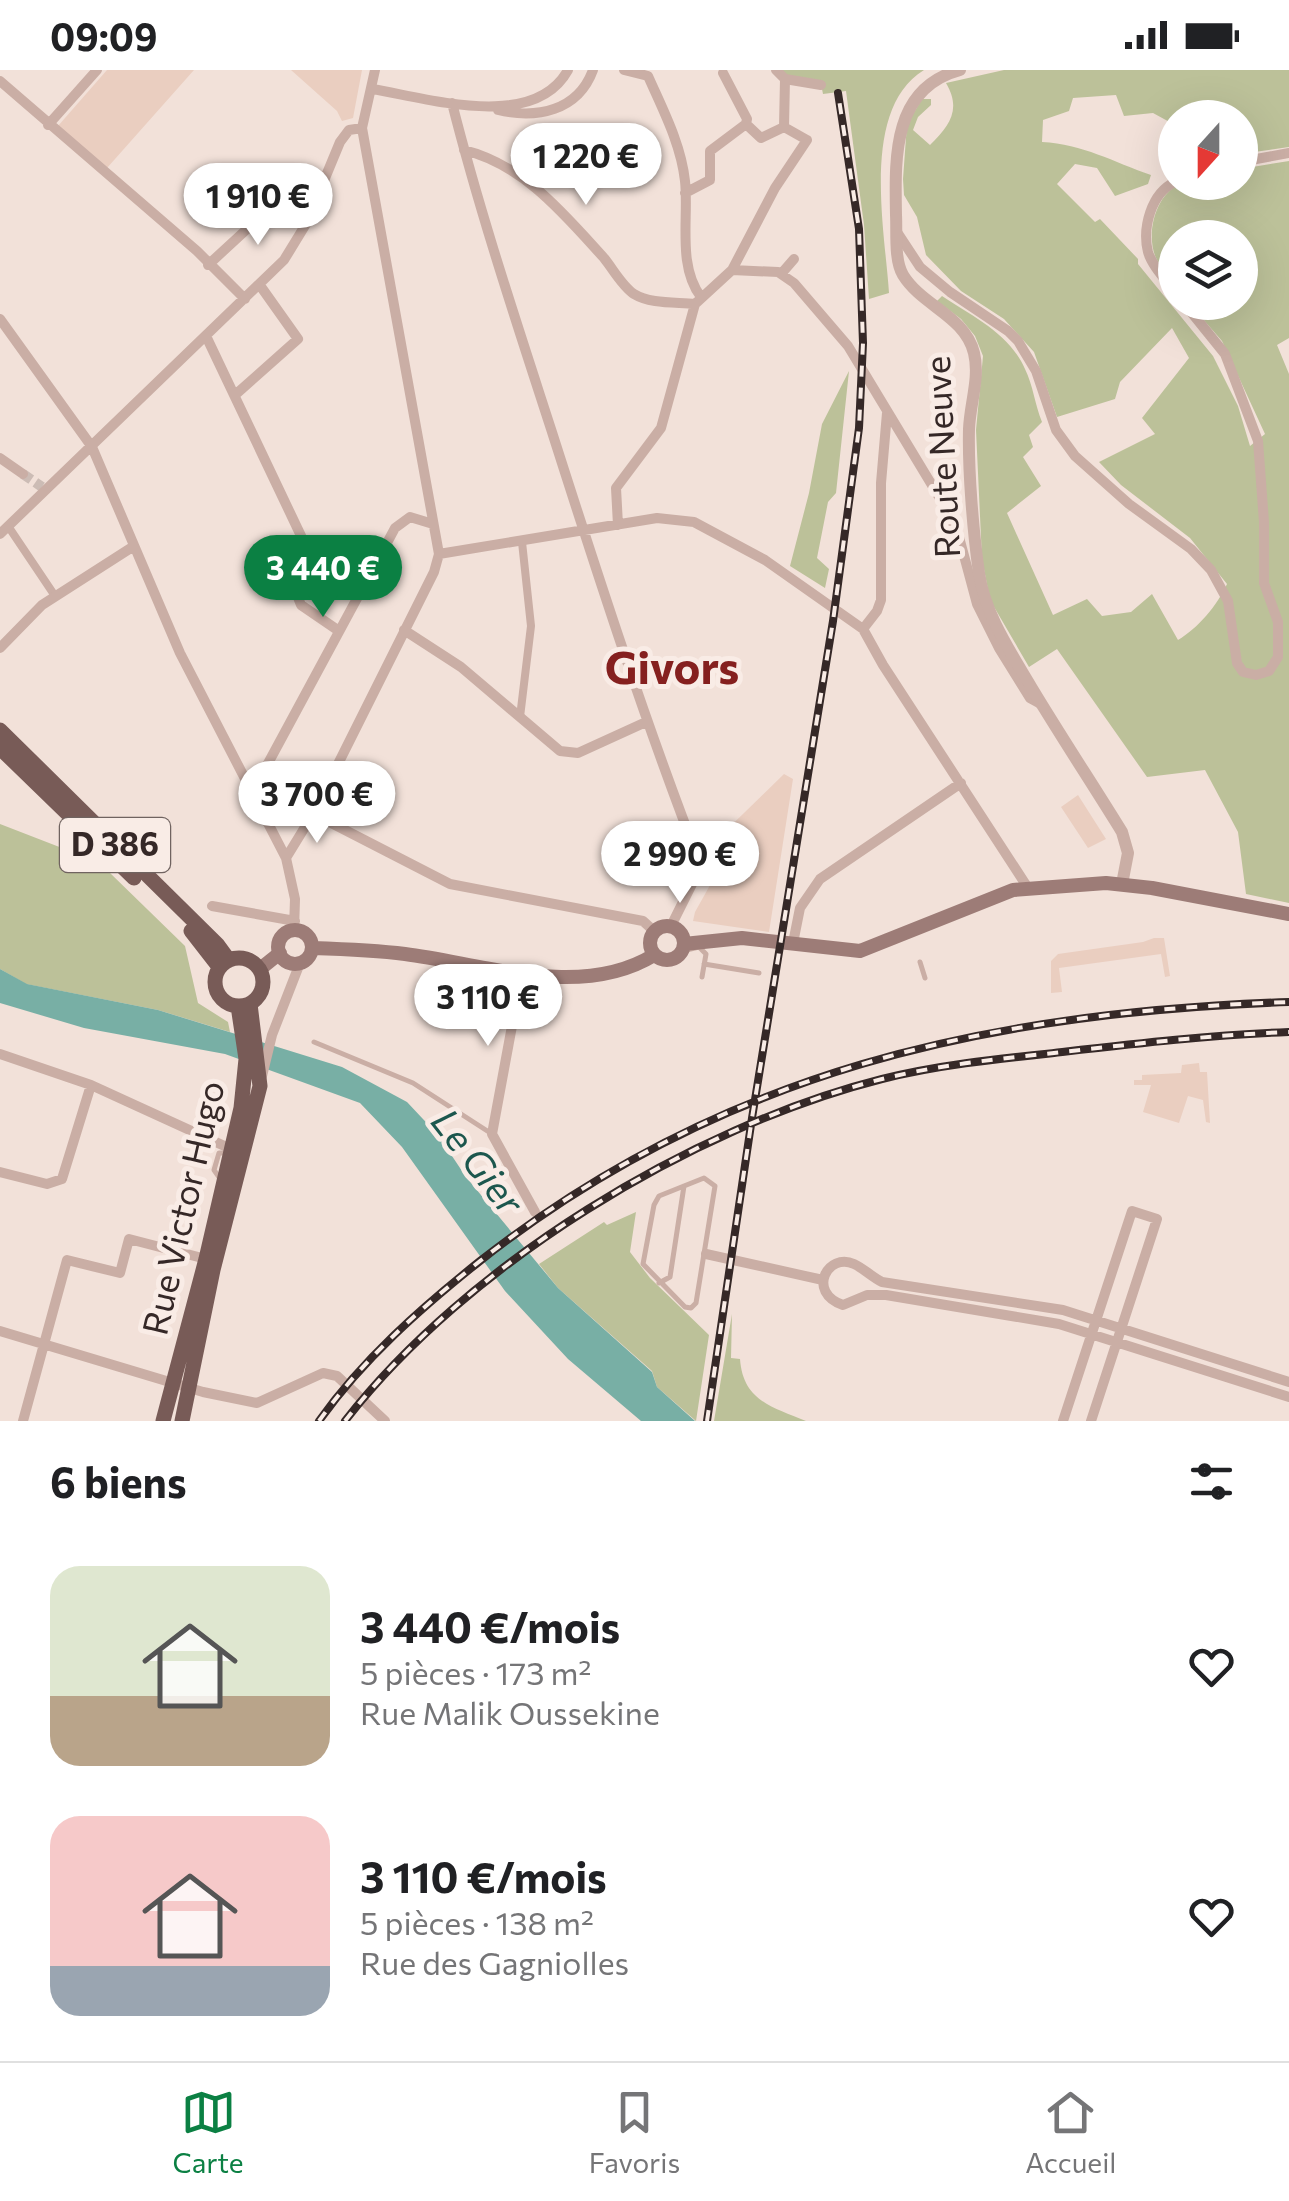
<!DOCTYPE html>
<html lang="fr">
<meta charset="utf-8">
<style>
:root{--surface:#fff;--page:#f6f6f6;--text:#202124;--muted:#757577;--line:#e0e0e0;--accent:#0b8043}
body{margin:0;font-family:Commissioner,sans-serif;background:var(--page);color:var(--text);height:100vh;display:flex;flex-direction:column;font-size:38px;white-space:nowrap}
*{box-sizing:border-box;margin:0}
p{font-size:32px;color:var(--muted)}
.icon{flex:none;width:55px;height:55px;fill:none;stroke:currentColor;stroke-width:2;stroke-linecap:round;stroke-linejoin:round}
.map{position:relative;height:1351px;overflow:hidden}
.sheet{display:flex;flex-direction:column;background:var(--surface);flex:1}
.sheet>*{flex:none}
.needle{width:65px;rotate:201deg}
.buttons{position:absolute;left:1158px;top:30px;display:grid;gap:20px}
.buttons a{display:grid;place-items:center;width:100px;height:100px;border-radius:50%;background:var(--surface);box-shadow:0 10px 40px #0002;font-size:50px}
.price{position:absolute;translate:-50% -85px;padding:0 22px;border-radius:35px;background:#fff;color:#222;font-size:32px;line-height:65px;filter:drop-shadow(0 2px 5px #0008)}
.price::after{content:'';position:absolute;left:50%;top:60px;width:30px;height:22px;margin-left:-15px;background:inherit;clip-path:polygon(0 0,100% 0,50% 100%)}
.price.selected{background:var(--accent);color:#fff}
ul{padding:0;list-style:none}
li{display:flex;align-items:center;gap:30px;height:250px;padding:0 50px}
li span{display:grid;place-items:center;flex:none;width:280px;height:200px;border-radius:30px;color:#555}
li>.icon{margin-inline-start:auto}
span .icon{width:120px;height:120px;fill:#fffc;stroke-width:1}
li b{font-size:42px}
h2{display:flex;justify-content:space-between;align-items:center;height:120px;padding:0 50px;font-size:42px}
.status{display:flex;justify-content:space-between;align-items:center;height:70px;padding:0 50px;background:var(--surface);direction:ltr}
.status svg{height:28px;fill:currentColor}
.tabs{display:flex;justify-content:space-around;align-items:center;height:140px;border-top:2px solid var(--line);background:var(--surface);font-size:28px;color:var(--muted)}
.tabs a{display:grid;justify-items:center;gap:5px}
.tabs .selected{color:var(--accent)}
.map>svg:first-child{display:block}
</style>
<div class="status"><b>09:09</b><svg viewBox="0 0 49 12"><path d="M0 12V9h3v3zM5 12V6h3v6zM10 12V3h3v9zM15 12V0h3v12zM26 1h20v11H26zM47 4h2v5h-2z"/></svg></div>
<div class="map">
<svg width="1289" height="1351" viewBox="0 0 1289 1351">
<rect width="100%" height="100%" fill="#f2e1d9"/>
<path fill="#bcc199" d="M779 0H924C860 39 885 160 889 223L869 229 864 155 846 21 823 24 822 19 785 7Z
M1004 0H1289V77L1240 84V48H1175V55L1153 43 1124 46 1116 25 1073 28 1069 41 1043 50 1042 72C1083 74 1113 92 1151 105L1148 114 1115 126 1097 98 1075 94 1057 114 1095 152 1100 149 1138 189V194L1213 286 1238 336 1250 376 1265 364 1222 271 1189 233 1240 232V168H1175V213C1169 205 1160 197 1156 188 1145 164 1156 120 1184 113 1200 108 1223 113 1240 112V99L1289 91V268L1277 275 1289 304V833L1246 824 1238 762 1205 700 1147 707 1057 579 1029 597 990 530 982 489 976 360 983 286 975 266 961 249 937 231 942 226C972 246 1010 264 1025 299 1033 315 1035 335 1042 352L1029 365 1033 377 1023 387 1041 416 1007 443 1053 545 1087 529 1102 546 1131 542 1152 524 1178 570C1198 558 1217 536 1227 514L1190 468 1121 415 1099 392 1155 364 1142 348 1189 288 1172 258 1120 312 1115 329 1057 347 1034 282 1004 249 961 221 926 185 917 147 904 125 903 109 907 54 922 29H931V35L918 47 913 60 930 75C949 56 962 40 946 13Z
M849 301 836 423 828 432 817 488 829 499 825 518 790 496 809 423 822 354Z
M0 754 62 778 72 766 185 876 198 933 228 952 230 962 158 940 26 914 0 899Z
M636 1142 630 1182 650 1208 709 1265 696 1351 657 1317 652 1301 558 1218 539 1194 604 1152 607 1155Z
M732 1244 731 1288 740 1289C743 1330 771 1337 806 1351H714Z"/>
<path fill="#eacec0" d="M107 0H194L107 98 58 56Z
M291 0H362L353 48 342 51 337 41Z
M784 704 793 709 769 862 693 851 695 842 714 808 707 779Z
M1078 725 1106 769 1088 778 1061 737Z
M1154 868H1164L1170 906 1165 907 1161 884 1059 898 1062 922 1051 923V891L1058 884 1143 872Z
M1199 993 1200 1002H1207L1210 1053 1206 1052 1203 1030 1188 1026 1179 1053 1143 1042 1151 1015H1134V1010H1142V1005L1181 1003 1182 995Z"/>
<path fill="#78afa5" d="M0 899 27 914 158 940 342 997 407 1032 438 1065 466 1107 558 1218 652 1302 657 1317 695 1351H641L568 1289 505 1221 402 1077 360 1033 225 984 84 958 0 933Z"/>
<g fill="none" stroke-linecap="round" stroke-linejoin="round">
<path stroke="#ccbcb5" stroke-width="10" stroke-dasharray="10 5" stroke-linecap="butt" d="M23 404 42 417"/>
<path stroke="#caaea5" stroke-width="5" d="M682 881 699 877 706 884 702 907
M920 892 925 908
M704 894 759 903
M314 972 413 1013 492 1064
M704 1108 715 1116 696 1233 691 1238 685 1237 643 1194 654 1135 659 1126Z
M221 1110 214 1100 219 1083H227
M659 1213 670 1207 684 1116"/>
<path stroke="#caaea5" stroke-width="8" d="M8 456 55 526
M520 647 531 556 522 472"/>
<path stroke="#caaea5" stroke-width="10" d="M624 0 648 6C663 40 681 74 685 111 689 147 677 196 701 227
M776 0 785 9 821 15
M723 3 747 49 746 54
M0 11 197 181 245 229
M372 19C427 28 534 62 568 0
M452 33C480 143 516 251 551 359 598 506 645 652 701 796L671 856
M498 40C537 49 578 41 593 0
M48 55 97 0
M784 57 785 9
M464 80C524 95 564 144 604 188 613 199 622 216 634 224 650 234 676 232 695 234
M1240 92 1289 83
M1175 112C1151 123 1142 158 1148 182 1152 196 1166 210 1175 222
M685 123 710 110V81L746 54 761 68 784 57
M897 162 920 197 950 222 1008 261 1018 271 1036 301 1056 360 1075 386 1129 434 1191 479 1211 500 1228 531 1237 593 1243 602 1256 605 1269 601 1278 587V552L1264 513V452L1258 371 1225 284 1183 232
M208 195 273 135 306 154
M732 200 778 202 794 213 848 276 947 440 959 467 977 534 999 578 1030 628 1041 634
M781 204 794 189
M0 249 92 377 180 583 286 788 295 829 294 860
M206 266 312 489 295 520 301 535 339 561
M235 325 298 269 259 214
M0 388 23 404
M618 455 616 418 661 358 695 234 732 200 775 118 807 70 784 57
M0 464 284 190 306 154 340 72 349 60 362 58
M439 484 657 448 694 452 765 490 863 559 883 595 1028 818
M863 559 877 541 881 530V413L887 343
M404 560 461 597 560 681 578 683 646 652
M0 578 42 535 134 476
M252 723 271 722 450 814 643 851 654 861
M252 723 395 458 410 447 433 454
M286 788 313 744 434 502 439 484 362 58 375 0
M212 836 295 851
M793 873 800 838 820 809 961 713
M522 902 492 1064 535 1142
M0 984 91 1015 231 1079
M262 1006 272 965 300 893
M0 1102 47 1114 62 1109 91 1015
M706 1184 823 1210
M0 1261 203 1322 257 1333 323 1303 337 1306 385 1351
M1289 1312 1063 1240 882 1212C872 1207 863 1198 854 1194 828 1182 806 1222 843 1235L867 1225H886L1059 1254 1289 1327
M23 1351 67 1190 120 1203 129 1169 206 1189
M1063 1351 1132 1141 1157 1149 1091 1351"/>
<path stroke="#caaea5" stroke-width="12" d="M960 0C892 18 895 88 896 145 897 162 894 190 903 205 922 236 965 246 974 283 980 308 970 333 969 359 968 400 973 461 979 503 985 545 1012 584 1033 620 1062 668 1093 715 1122 762L1128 783 1122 814"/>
<path stroke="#9d7c77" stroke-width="14" d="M650 873a17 17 0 1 1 34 0a17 17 0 1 1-34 0Z
M278 877a17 17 0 1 1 34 0a17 17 0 1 1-34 0Z
M684 874 742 868 860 881 1013 820 1106 813 1152 818 1289 844
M312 878C343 879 374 880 405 884 484 894 581 930 654 885
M260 899 280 883"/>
<path stroke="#785b57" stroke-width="15" d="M0 660 217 874 228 889
M0 678 134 808
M191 861 219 897
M215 912a24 24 0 1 1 48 0a24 24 0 1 1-48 0Z
M163 1351 206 1189 241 1038 246 989 238 936
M182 1351 213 1200 260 1016 250 934"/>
<g stroke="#352827" stroke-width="8">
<path id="rail" d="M319 1351C363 1289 421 1238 480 1191 721 1001 988 942 1289 932
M345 1351C466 1195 691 1057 882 1009 938 995 997 989 1054 983 1133 974 1210 965 1289 962
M707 1351 752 1048 833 551 859 358 863 273 859 159 838 23"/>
</g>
<use href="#rail" stroke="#f9ece6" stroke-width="4" stroke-dasharray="11" stroke-linecap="butt"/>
</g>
<g text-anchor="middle" stroke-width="10" stroke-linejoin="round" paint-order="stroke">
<rect fill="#f9ece6" stroke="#706360" stroke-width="2.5" x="60" y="748" width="110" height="54" rx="8"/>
<g font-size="32" font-weight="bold" fill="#352827">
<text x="115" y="786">D 386</text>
</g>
<g font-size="35" fill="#352827" stroke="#f9ece6">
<text transform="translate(943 387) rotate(-93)" y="12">Route Neuve</text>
<text transform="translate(184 1138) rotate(-77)" y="12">Rue Victor Hugo</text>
</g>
<g font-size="38" font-style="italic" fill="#1c574e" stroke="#f9ece6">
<text transform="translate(477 1092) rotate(52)" y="13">Le Gier</text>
</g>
<g font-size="45" font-weight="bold" fill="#85201f" stroke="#f9ece6">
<text x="672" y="614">Givors</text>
</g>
</g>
</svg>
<div class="buttons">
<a><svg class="needle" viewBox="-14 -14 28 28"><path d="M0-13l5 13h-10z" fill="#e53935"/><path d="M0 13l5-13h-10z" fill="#757577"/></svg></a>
<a><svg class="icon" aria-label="layers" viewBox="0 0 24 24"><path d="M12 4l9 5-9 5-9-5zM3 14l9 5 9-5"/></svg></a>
</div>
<b class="price" style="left:586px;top:138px">1 220 €</b>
<b class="price" style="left:258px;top:178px">1 910 €</b>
<b class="price selected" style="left:323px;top:550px">3 440 €</b>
<b class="price" style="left:317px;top:776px">3 700 €</b>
<b class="price" style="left:680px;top:836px">2 990 €</b>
<b class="price" style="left:488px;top:979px">3 110 €</b>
</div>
<section class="sheet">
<h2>6 biens<svg class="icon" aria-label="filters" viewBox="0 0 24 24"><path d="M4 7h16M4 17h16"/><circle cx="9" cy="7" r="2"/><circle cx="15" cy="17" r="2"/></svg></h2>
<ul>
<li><span style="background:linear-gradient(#dfe7d0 65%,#b9a48a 0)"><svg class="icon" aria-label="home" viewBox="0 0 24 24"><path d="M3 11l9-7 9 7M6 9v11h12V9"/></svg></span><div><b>3 440 €/mois</b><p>5 pièces · 173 m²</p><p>Rue Malik Oussekine</p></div><svg class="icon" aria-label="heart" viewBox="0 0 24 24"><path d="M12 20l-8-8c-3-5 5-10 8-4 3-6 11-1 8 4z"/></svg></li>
<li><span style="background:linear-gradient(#f6c9c9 75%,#9aa5b1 0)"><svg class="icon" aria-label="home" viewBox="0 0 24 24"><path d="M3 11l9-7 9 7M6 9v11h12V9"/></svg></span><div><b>3 110 €/mois</b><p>5 pièces · 138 m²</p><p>Rue des Gagniolles</p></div><svg class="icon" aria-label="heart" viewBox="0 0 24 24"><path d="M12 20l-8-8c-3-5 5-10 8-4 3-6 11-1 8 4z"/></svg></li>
</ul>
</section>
<nav class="tabs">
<a class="selected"><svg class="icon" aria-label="map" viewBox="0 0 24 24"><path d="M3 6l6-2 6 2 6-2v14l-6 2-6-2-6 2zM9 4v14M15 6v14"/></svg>Carte</a>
<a><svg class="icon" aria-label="saved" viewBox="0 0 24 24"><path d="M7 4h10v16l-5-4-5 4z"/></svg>Favoris</a>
<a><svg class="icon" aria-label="home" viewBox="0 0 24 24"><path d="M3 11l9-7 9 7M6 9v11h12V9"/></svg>Accueil</a>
</nav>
